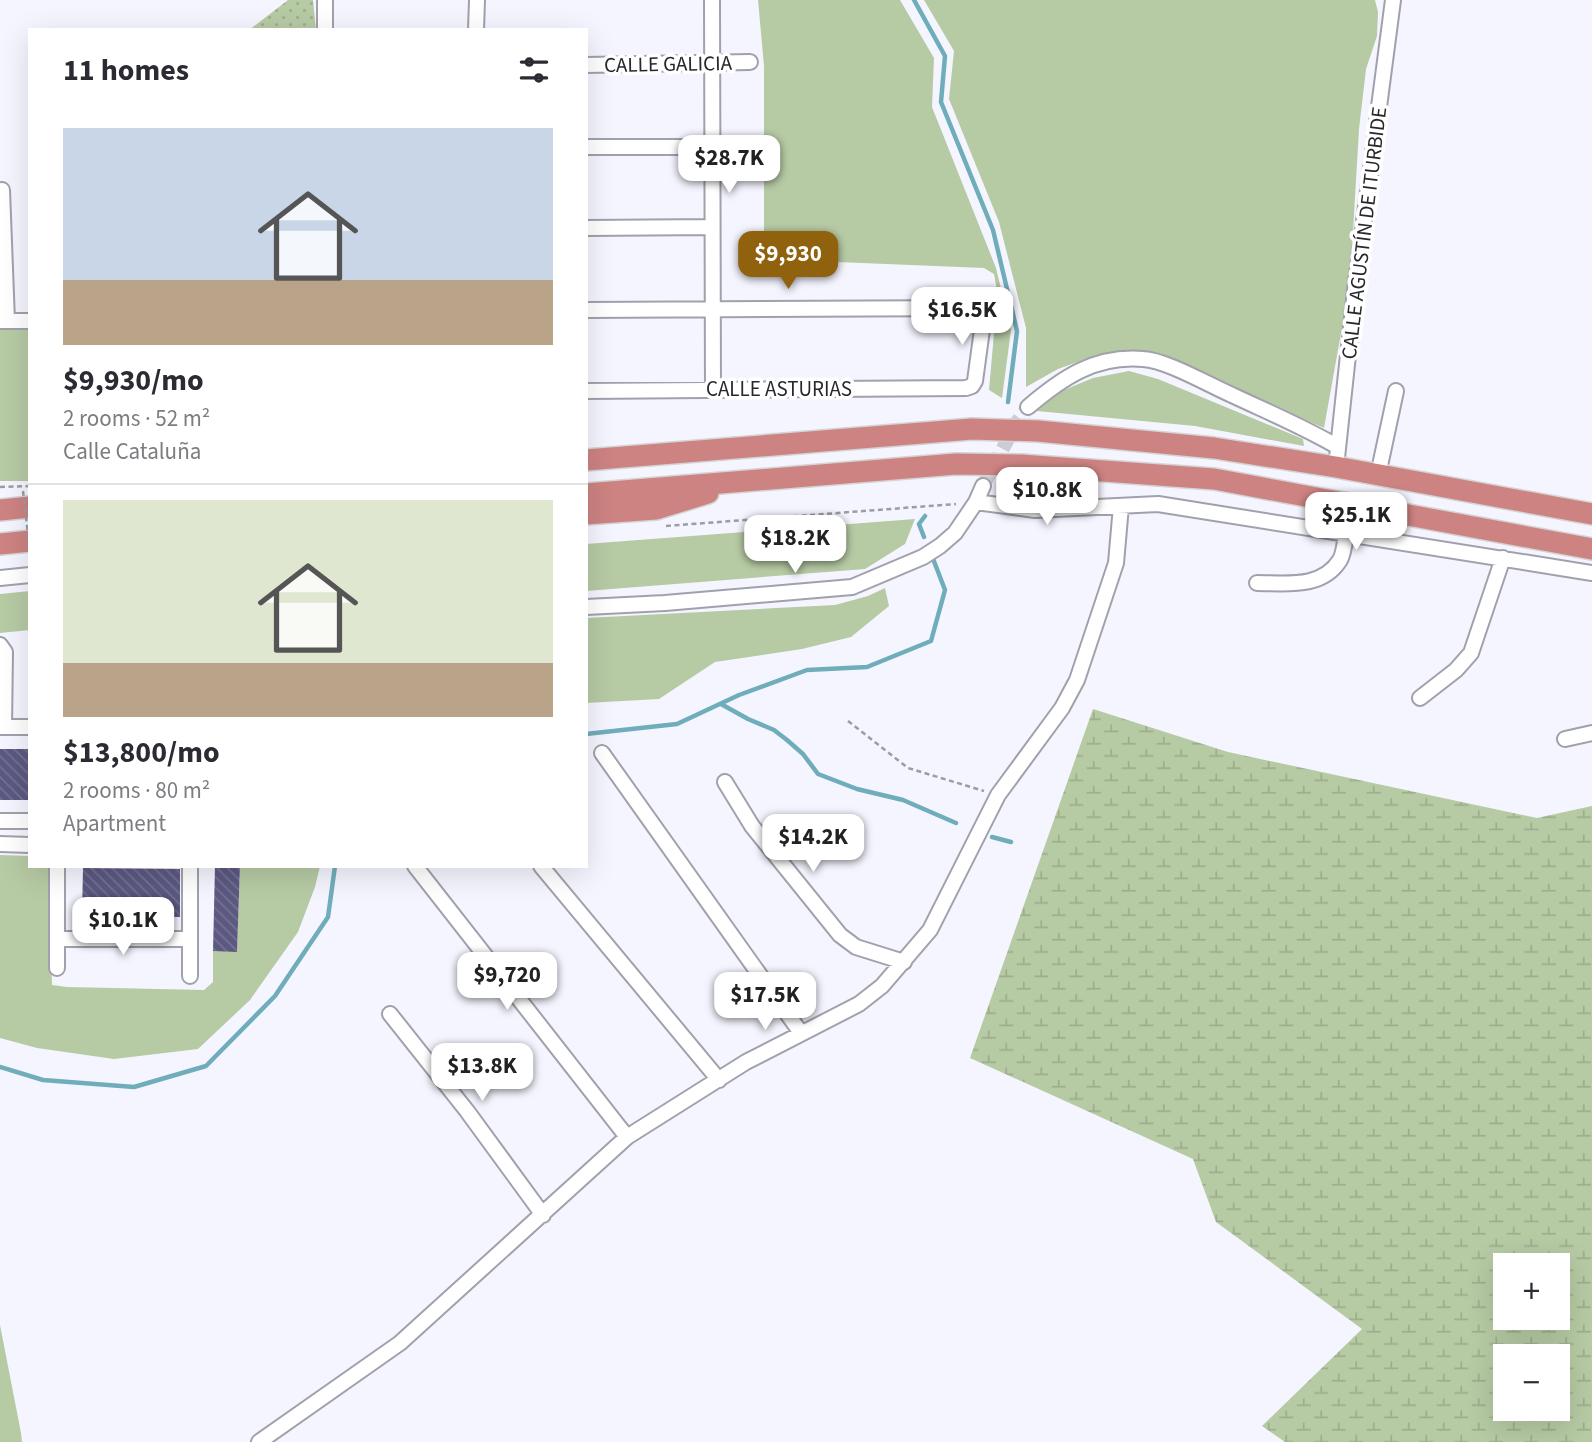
<!DOCTYPE html>
<meta charset="utf-8">
<style>
:root{--surface:#fff;--page:#f2f2f3;--text:#2b2b33;--muted:#7c7c81;--line:#e1e1e2;--accent:#91620e}
body{margin:0;font-family:"Source Sans 3",sans-serif;background:var(--page);color:var(--text);height:100vh;display:flex;flex-direction:column;font-size:26px;white-space:nowrap}
*{box-sizing:border-box;margin:0}
p{font-size:23px;color:var(--muted)}
.icon{flex:none;width:38px;height:38px;fill:none;stroke:currentColor;stroke-width:2;stroke-linecap:round;stroke-linejoin:round}
.map{position:relative;flex:1;overflow:hidden}
.panel{position:absolute;left:28px;top:28px;width:560px;height:840px;display:flex;flex-direction:column;background:var(--surface);border-radius:0px;box-shadow:0 7px 28px #0002}
.panel>*{flex:none}
.fabs{position:absolute;left:1493px;top:1253px;display:grid;gap:14px}
.fabs a{display:grid;place-items:center;width:77px;height:77px;border-radius:0px;background:var(--surface);box-shadow:0 7px 28px #0002;font-size:35px}
.price{position:absolute;translate:-50% -60px;padding:0 16px;border-radius:14px;background:#fff;color:#222;font-size:23px;line-height:46px;filter:drop-shadow(0 2px 4px #0008)}
.price::after{content:'';position:absolute;left:50%;top:42px;width:21px;height:16px;margin-left:-10px;background:inherit;clip-path:polygon(0 0,100% 0,50% 100%)}
.price.current{background:var(--accent);color:#fff}
ul{padding:0;list-style:none}
li{display:grid;align-content:center;gap:14px;height:371px;padding:0 35px}
li+li{border-top:2px solid var(--line)}
li span{display:grid;place-items:center;height:217px;border-radius:0px;color:#555}
li>.icon{margin-inline-start:auto}
span .icon{width:126px;height:126px;fill:#fffc;stroke-width:1}
li b{font-size:30px}
h2{display:flex;justify-content:space-between;align-items:center;height:84px;padding:0 35px;font-size:30px}
.map>svg:first-child{display:block}
</style>
<div class="map">
<svg width="1592" height="1442" viewBox="0 0 1592 1442">
<defs>
<pattern id="wetland-marsh" width="20" height="14" patternUnits="userSpaceOnUse" patternTransform="scale(1.75)"><rect width="20" height="14" fill="#b6caa4"/><path d="M1 5h8M5 5V1M11 12h8M15 12V8" fill="none" stroke="#9cae8d"/></pattern>
<pattern id="park-dots" width="8" height="8" patternUnits="userSpaceOnUse" patternTransform="scale(1.75)"><rect width="8" height="8" fill="#b6caa4"/><path d="M2 2h.1M6 6h.1" fill="none" stroke="#9cae8d" stroke-width="1.8" stroke-linecap="round"/></pattern>
<pattern id="building-back-hatch" width="6" height="6" patternUnits="userSpaceOnUse" patternTransform="scale(1.75)"><rect width="6" height="6" fill="#5b5882"/><path d="M-1 5l2 2M0 0l6 6M5-1l2 2" fill="none" stroke="#747292"/></pattern>
</defs>
<rect width="100%" height="100%" fill="#f5f5ff"/>
<path fill="#b6caa4" d="M758 0H900L934 58 932 107 996 268 1011 330 1002 398 989 390 995 322 1000 307 994 274 984 268 764 259V66Z
M924 0H1375L1378 12 1377 36 1366 69 1359 129 1350 283 1324 428 1159 356 1120 353 1086 359 1058 369 1026 387V328L999 222 949 99 954 51Z
M0 330H30V481H0Z
M1129 371 1158 379 1303 439 1304 446 1195 426 1037 411 1059 392 1093 378Z
M915 519 905 544 865 569 586 591V544Z
M885 588 889 606 851 637 802 649 715 662 659 699 586 703V618L835 605 868 596Z
M30 591V630L0 633V594Z
M0 855 30 856V866H48L52 985 67 987 204 990 213 982V951H237L240 866H320L315 887 298 932 250 1000 198 1049 114 1059 37 1048 0 1038Z
M0 1325 21 1433 22 1442H0Z"/>
<path fill="url(#wetland-marsh)" fill-rule="evenodd" d="M1093 709 1228 752 1537 818 1592 806V1442H1285L1262 1426 1362 1329 1216 1222 1193 1159 970 1058ZM1505 1265H1558V1318H1505ZM1505 1356H1558V1409H1505Z"/>
<path fill="url(#park-dots)" d="M288 0H313L316 30H249Z"/>
<g fill="none" stroke-linecap="round" stroke-linejoin="round">
<path stroke="#70adbb" stroke-width="4.5" d="M914 0 945 56 941 102 993 230 1017 331 1008 402
M924 537 919 524 925 516
M721 704 748 719 774 730 787 740 803 754 818 774 857 789 903 800 956 823
M586 734 677 724 739 695 807 670 867 667 931 641 945 590 932 556
M992 837 1011 842
M0 1067 43 1080 134 1087 206 1066 275 996 328 917 335 866"/>
</g>
<path fill="url(#building-back-hatch)" d="M0 749H30V800H0Z
M215 866H240L237 952 213 951Z
M83 868 180 869V917L82 915Z"/>
<g fill="none" stroke-linecap="round" stroke-linejoin="round">
<path stroke="#ccccd5" stroke-width="14" stroke-dasharray="14 7" stroke-linecap="butt" d="M983 486 1017 422 1028 407"/>
<g stroke="#a1a1ac" stroke-width="18">
<path id="minor" d="M325 0V30
M712 0 713 390
M476 30 477 0
M586 65 750 62
M586 147H711
M2 190 7 321
M586 228 712 227
M586 310 977 308 982 310 984 315 975 381 972 386 966 388 586 391
M0 321H30
M1028 407C1062 378 1095 355 1143 359 1166 360 1209 385 1232 395 1268 412 1304 427 1338 447
M1336 467 1355 290 1393 0
M1378 475 1396 391
M976 502 1035 510 1158 504 1592 573
M0 578 30 575
M1257 583C1286 583 1322 589 1340 560 1344 553 1345 541 1346 533
M586 607 665 603 852 587 923 557 940 546 955 533 976 502 983 486
M0 645 5 652 4 727
M1420 698 1456 670 1471 653 1503 558
M0 727H30
M1565 739 1592 733
M602 753 801 1033
M725 782 752 826 840 935 856 947 904 962
M0 821H30
M0 844 30 845
M190 866V976
M415 866 627 1137
M541 866 719 1080
M57 939H189
M57 968V866
M390 1014 467 1111 543 1215
M259 1442 400 1343 627 1137 746 1062 859 1004 882 986 930 930 998 795 1062 708 1077 680 1116 563 1121 506"/>
</g>
<g stroke="#d4d4d5" stroke-width="24">
<path id="highway" d="M586 460 972 429 1038 431 1214 448 1336 467 1592 514
M586 494 956 464 1021 465 1214 479 1592 549
M0 510 30 507
M586 514 656 509 708 493
M0 544 30 541"/>
</g>
<path stroke="#9c9ca3" stroke-width="2.5" stroke-dasharray="5 3.5" stroke-linecap="butt" d="M0 487 30 486
M666 526 956 504
M848 721 908 768 984 791"/>
<use href="#minor" stroke="#fff" stroke-width="14"/>
<use href="#highway" stroke="#cd8382" stroke-width="21"/>
<path stroke="#9c9ca3" stroke-width="2.5" stroke-dasharray="5 3.5" stroke-linecap="butt" d="M23 491 30 552"/>
</g>
<g text-anchor="middle" stroke-width="7" stroke-linejoin="round" paint-order="stroke">
<g font-size="21" fill="#27272c" stroke="#fff">
<text transform="translate(668 64) rotate(-1)" y="7">CALLE GALICIA</text>
<text transform="translate(1364 233) rotate(-83)" y="7">CALLE AGUSTÍN DE ITURBIDE</text>
<text x="779" y="396">CALLE ASTURIAS</text>
</g>
</g>
</svg>
<div class="fabs">
<a>+</a>
<a>−</a>
</div>
<b class="price" style="left:729px;top:195px">$28.7K</b>
<b class="price current" style="left:788px;top:291px">$9,930</b>
<b class="price" style="left:962px;top:347px">$16.5K</b>
<b class="price" style="left:1047px;top:527px">$10.8K</b>
<b class="price" style="left:1356px;top:552px">$25.1K</b>
<b class="price" style="left:795px;top:575px">$18.2K</b>
<b class="price" style="left:813px;top:874px">$14.2K</b>
<b class="price" style="left:123px;top:957px">$10.1K</b>
<b class="price" style="left:507px;top:1012px">$9,720</b>
<b class="price" style="left:765px;top:1032px">$17.5K</b>
<b class="price" style="left:482px;top:1103px">$13.8K</b>
<section class="panel">
<h2>11 homes<svg class="icon" aria-label="filters" viewBox="0 0 24 24"><path d="M4 7h16M4 17h16"/><circle cx="9" cy="7" r="2"/><circle cx="15" cy="17" r="2"/></svg></h2>
<ul>
<li><span style="background:linear-gradient(#c9d6e8 70%,#b9a48a 0)"><svg class="icon" aria-label="home" viewBox="0 0 24 24"><path d="M3 11l9-7 9 7M6 9v11h12V9"/></svg></span><div><b>$9,930/mo</b><p>2 rooms · 52 m²</p><p>Calle Cataluña</p></div></li>
<li><span style="background:linear-gradient(#dfe7d0 75%,#b9a48a 0)"><svg class="icon" aria-label="home" viewBox="0 0 24 24"><path d="M3 11l9-7 9 7M6 9v11h12V9"/></svg></span><div><b>$13,800/mo</b><p>2 rooms · 80 m²</p><p>Apartment</p></div></li>
</ul>
</section>
</div>
